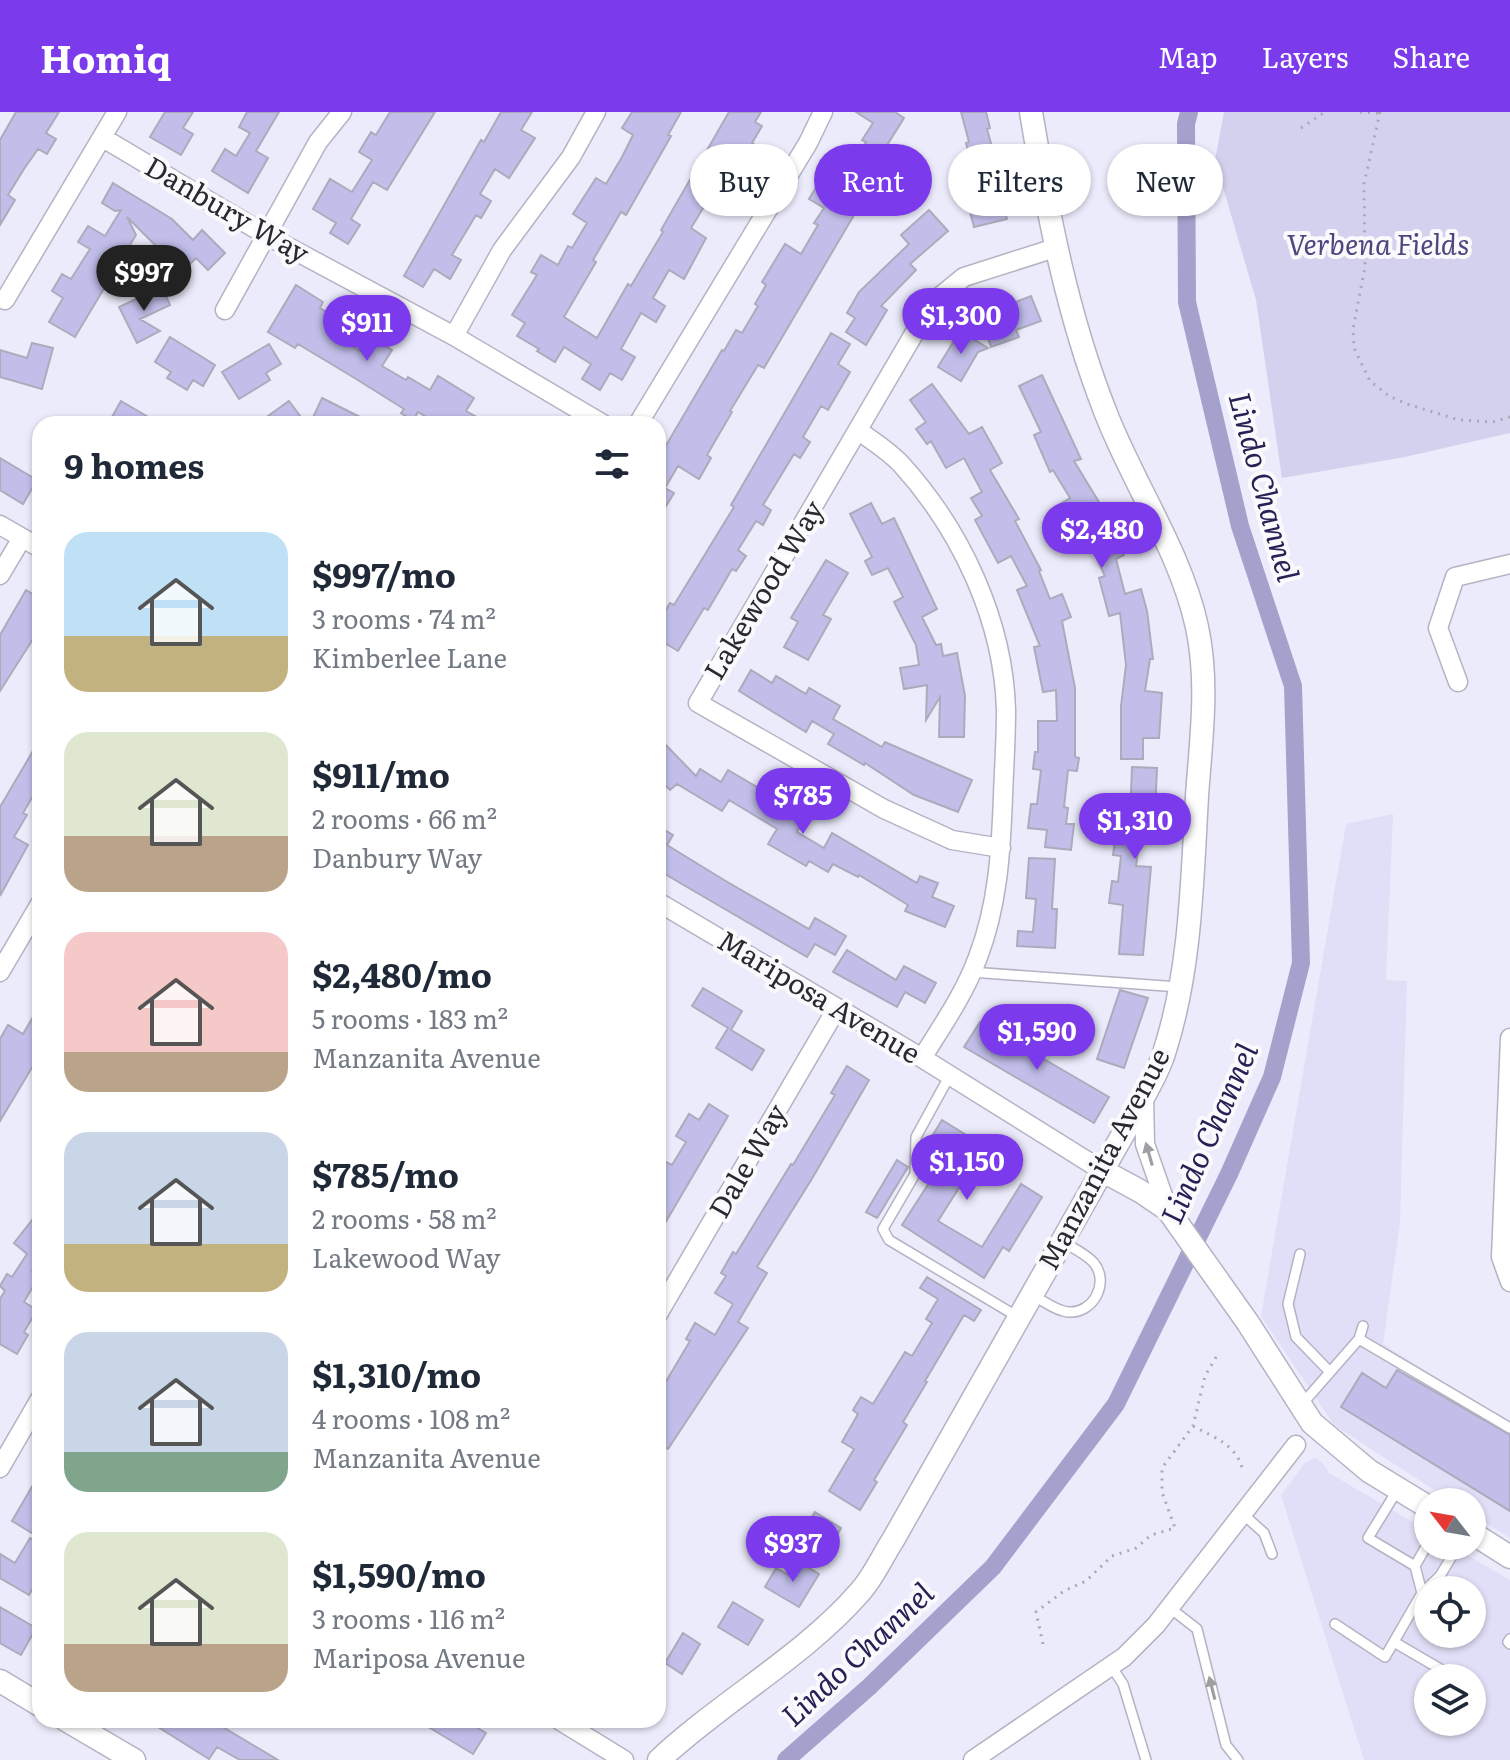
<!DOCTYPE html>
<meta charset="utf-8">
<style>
:root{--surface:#fff;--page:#f6f6f7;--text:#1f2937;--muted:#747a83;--accent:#7c3aed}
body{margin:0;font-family:Literata,serif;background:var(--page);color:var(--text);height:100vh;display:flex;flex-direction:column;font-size:30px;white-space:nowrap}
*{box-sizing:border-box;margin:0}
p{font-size:26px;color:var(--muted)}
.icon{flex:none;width:44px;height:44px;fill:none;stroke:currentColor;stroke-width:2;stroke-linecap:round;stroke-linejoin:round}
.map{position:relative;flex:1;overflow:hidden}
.side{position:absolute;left:32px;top:304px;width:634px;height:1312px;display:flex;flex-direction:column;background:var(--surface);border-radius:24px;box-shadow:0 2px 6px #0004}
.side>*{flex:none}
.top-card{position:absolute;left:690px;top:32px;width:700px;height:72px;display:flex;gap:16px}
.needle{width:52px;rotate:301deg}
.buttons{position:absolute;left:1414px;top:1376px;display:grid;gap:16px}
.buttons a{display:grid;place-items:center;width:72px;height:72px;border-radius:50%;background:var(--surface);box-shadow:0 2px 6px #0004;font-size:40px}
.price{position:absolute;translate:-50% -68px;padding:0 18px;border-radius:28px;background:var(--accent);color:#fff;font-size:26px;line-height:52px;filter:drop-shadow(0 2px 4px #0008)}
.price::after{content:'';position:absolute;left:50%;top:48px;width:24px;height:18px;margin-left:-12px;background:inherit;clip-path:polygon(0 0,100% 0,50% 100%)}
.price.current{background:#222;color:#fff}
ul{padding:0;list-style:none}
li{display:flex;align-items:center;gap:24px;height:200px;padding:0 32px}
li span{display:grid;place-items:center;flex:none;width:224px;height:160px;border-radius:24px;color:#555}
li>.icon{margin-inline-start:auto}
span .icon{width:96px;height:96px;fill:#fffc;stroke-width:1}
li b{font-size:34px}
h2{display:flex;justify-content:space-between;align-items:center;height:96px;padding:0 32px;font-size:34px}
.tag{padding:0 28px;border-radius:36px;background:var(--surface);box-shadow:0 2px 6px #0004;font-size:28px;line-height:72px}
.tag.current{background:var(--accent);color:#fff}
header{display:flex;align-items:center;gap:48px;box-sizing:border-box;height:112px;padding:0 40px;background:var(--accent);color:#fff}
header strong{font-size:38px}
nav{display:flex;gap:44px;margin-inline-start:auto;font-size:28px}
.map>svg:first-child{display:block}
</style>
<header>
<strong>Homiq</strong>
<nav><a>Map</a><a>Layers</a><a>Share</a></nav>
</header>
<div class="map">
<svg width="1510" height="1648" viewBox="0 0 1510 1648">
<rect width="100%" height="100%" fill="#ecebfb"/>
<path fill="#e0dff7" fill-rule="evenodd" d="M1393 702 1386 868 1407 869 1400 1111 1383 1232 1510 1312V1426L1472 1402V1390H1453L1334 1313 1261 1204 1346 712Z
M1315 1346 1323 1351 1329 1361 1428 1419V1434H1452L1510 1468V1648H1364L1281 1383 1305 1351ZM1428 1478H1472V1522H1428ZM1428 1566H1472V1610H1428Z"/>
<path fill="#d3d1ee" d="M1224 0H1510V321L1405 345 1282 366 1256 188 1215 48Z"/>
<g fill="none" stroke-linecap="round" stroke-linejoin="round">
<path stroke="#a4a1cc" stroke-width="18" d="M786 1648 869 1575 993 1455 1116 1292 1229 1062 1272 965 1301 851 1293 574 1240 414 1187 190 1186 12 1189 0"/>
</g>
<path fill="#c1beea" stroke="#acabbb" stroke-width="2" d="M16 0H59L46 21 56 27 47 42 38 37 24 57 8 83 15 88 0 113V28Z
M165 0H193L183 16 193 22 181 43 150 25Z
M247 0H279L256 39 268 46 248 81 212 59 225 37 236 44 250 21 239 15Z
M390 0H435L387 78 373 70 351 107 360 113 348 132 330 121 336 111 313 97 330 67 352 80 372 48 359 40 371 20 376 23Z
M501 0H532L521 18 535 26 509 66 495 57 480 82 491 89 481 106 476 103 452 143 461 148 450 167 434 157 423 175 404 164 481 28 484 30Z
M632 0H681L668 23 671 24 626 103 621 100 593 148 596 150 564 205 597 226 628 172 631 174 663 120 661 118 729 0H761L755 10 762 14 752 31 758 35 747 54 741 51 728 72 721 67 691 116 706 126 684 167 669 158 653 186 665 194 656 210 641 201 621 237 635 245 622 268 610 261 600 278 582 267 591 252 564 235 555 250 537 239 539 237 517 224 525 211 512 203 537 163 531 160 541 143 558 153 568 134 572 136 587 111 573 102 596 66 606 72 622 45 633 23 622 16Z
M856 0H895L904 6 879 46 888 51 867 88 864 86 764 256 758 253 730 299 732 300 707 343 711 346 699 367 678 354 665 376 674 381 658 407V347L722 238 724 239 736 218 742 221 758 194 755 192 766 173 762 170 785 132 801 142 818 113 814 111 824 96 809 87 820 69 822 70 834 47 851 57 866 30 862 28 873 11Z
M961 0H986L990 16 987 17 1000 64 997 65 1007 107 974 115 967 88 980 85 966 31 969 30Z
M113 71 172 107 193 128 202 118 225 141 208 158 196 146 182 160 127 105 136 123 75 225 49 210 63 186 52 179 62 162 71 167 90 137 78 130 88 114 105 124 121 98 115 99 102 91Z
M929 98 948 119 910 152 916 158 881 194 887 198 866 233 846 220 855 206 847 201 859 180 909 132 901 123Z
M296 173 323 190 320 196 346 212 338 225 367 243 376 228 392 238 382 254 406 268 408 265 430 278 438 264 474 286 466 299 489 312H438L418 300 413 309 401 301 404 297 353 265 298 232 295 236 268 220Z
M162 175 170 193 140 207 160 219 137 231 119 195Z
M1031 184 1041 209 1016 218 1019 225 991 235 980 204Z
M960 219 988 236 978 240 961 269 938 255Z
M831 221 850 232 838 252 850 260 828 298 821 294 803 325 810 330 800 346 794 342 763 393 771 398 763 413 756 409 738 438 746 444 736 459 732 457 708 498 704 496 678 539 658 527V511L670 491 674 493 734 395 731 393Z
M170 225 215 253 203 274 193 268 187 278 167 266 171 260 155 250Z
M32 231 53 236 42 277 0 265V238L27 246Z
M269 232 281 252 266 261 270 268 239 287 222 260Z
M1042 263 1081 347 1074 349 1102 395 1124 443 1116 447 1125 482 1141 477 1147 499 1153 547H1150L1145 579 1162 581 1159 626H1143V647H1121V594L1126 553 1120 501 1109 504 1099 466 1105 464 1079 409 1073 413 1060 392 1070 386 1053 358 1050 360 1034 323 1041 320 1019 274Z
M932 272 969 322 982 315 1002 351 990 358 1019 407 1015 409 1041 458 1039 459 1050 487 1062 482 1071 505 1062 509 1075 576V645L1079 646 1077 659 1068 658 1064 695 1068 696 1066 712H1074L1071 738 1045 735 1047 718 1028 716 1031 692H1037L1041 658 1033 657 1035 640H1038V609H1057L1056 578 1043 580 1034 535 1040 534 1017 478 1027 474 1011 444 998 451 975 408 982 404 971 386 982 380 964 346 946 356 931 329 927 332 916 317 926 310 910 288Z
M322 286 374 312H310Z
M121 289 160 312H108Z
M289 289 306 312H257Z
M0 346 37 368 23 392 0 378Z
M871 391 882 412 894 406 937 497 922 505 936 533 941 532 943 544 957 541 965 584 964 625H939L940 585 926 608 927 573 904 577 900 556 919 553 916 533 894 490 903 485 888 456 872 463 865 449 872 445 850 402Z
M826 448 848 461 823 503 831 507 808 548 784 535 798 510 791 506Z
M26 478 40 486V516L0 579V523Z
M751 558 772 571 776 564 806 582 809 576 840 594 833 607 882 635 885 630 972 668 958 700 914 683 865 651 864 653 828 632 834 622 812 609 806 620 739 579Z
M658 625 696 664 700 657 721 670 728 658 806 704 797 720 824 736 832 721 917 771 920 764 938 771 932 785 954 794 945 815 905 799 908 793 859 763 858 765 833 752 828 760 809 749 806 754 768 732 777 717 729 688 722 699 677 672 670 678 658 666Z
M40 627V672L23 701 27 703 14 725 28 733 0 784V695Z
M1132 655 1157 656 1154 724 1140 723 1136 754 1151 755 1143 843 1119 842 1123 793 1109 791 1112 769 1118 770 1121 744 1113 743 1118 707 1130 709Z
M658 714 673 723 667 733 724 768 809 817 815 806 846 824 835 843 815 832 807 845 658 758Z
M1029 746 1055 747 1052 797H1057L1055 836 1017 834 1018 819 1033 820 1036 787 1026 786Z
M847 838 896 868 904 854 936 871 925 891 905 880 897 895 833 860Z
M703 876 742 899 731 918 764 938 752 958 716 936 728 916 692 894Z
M1120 878 1148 886 1124 956 1097 947Z
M40 893V942L0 1009V927L8 913 23 922Z
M980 910 1109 985 1094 1011 964 935Z
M847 954 869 968 813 1065 757 1155 767 1161 738 1210 748 1216 668 1337 658 1331V1283L690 1229 686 1227 695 1211 715 1223 733 1192 715 1181 726 1164 721 1161 733 1140 736 1142 791 1052 793 1053 835 983 831 981Z
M709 992 728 1004 658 1123V1060L664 1049 672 1053 686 1030 676 1024 689 1002 699 1008Z
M942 1008 1007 1048 998 1062 988 1056 983 1065 971 1057 938 1109 982 1135 1021 1072 1042 1085 1009 1139 1003 1135 984 1166 902 1113 947 1043 928 1031Z
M897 1048 908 1055 877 1106 866 1100Z
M40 1098V1152L32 1159 39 1164 24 1190 37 1198 24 1220 28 1223 17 1242 0 1232V1187L5 1179 0 1174 7 1162 12 1165 27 1142 14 1131Z
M927 1165 981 1198 974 1209 964 1203 925 1269 927 1270 903 1310 907 1313 874 1368 877 1370 860 1398 829 1379 854 1337 842 1330 858 1302 853 1298 861 1285 873 1292 905 1240 912 1244 932 1211 926 1207 938 1187 920 1176Z
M1397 1258 1510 1323V1399L1341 1295 1362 1261 1386 1276Z
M40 1361V1407L32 1421 12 1409Z
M815 1400 841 1416 831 1434 804 1418Z
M30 1426 40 1432V1444L33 1456 40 1461V1464L29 1483 0 1466V1442L15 1451Z
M803 1452 819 1462 799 1495 765 1475 776 1456 794 1466Z
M733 1490 763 1508 748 1533 718 1515Z
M0 1495 36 1516 21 1543 0 1531Z
M683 1521 700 1532 682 1562 665 1551Z
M147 1608H211L278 1648H240L217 1635 209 1647Z
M417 1608H464L486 1621 473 1642Z"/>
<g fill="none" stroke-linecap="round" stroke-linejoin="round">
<g stroke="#b4b3c3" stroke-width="12">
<path id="service" d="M971 860 1179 875
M950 963 916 1025 915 1062 883 1117 889 1128 1018 1205
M1300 1142 1288 1192 1296 1225 1330 1260
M1034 1184C1044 1189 1056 1199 1068 1200 1093 1202 1110 1171 1094 1151 1086 1142 1073 1136 1063 1130
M1359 1227 1363 1214
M1303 1291 1359 1227 1510 1316
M1398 1377 1368 1426 1415 1454 1428 1431
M1244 1403 1264 1421 1272 1442
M1422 1481 1440 1464 1458 1434
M1170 1496 1197 1517 1226 1633 1238 1648
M1335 1512 1385 1545 1422 1481 1415 1454
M1510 1527 1508 1530 1510 1532
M1394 1530 1447 1561
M1111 1554 1123 1572 1146 1648"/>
</g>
<g stroke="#b4b3c3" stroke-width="21">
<path id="minor" d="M103 26 266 123 454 224 603 312
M5 188 117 0
M225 198 318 30 342 0
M454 224 502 138 571 45 596 0
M638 312 808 31 823 0
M858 318C872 329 889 339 901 352 961 418 1004 509 1006 599 1006 627 1004 656 1003 684 1001 739 998 793 978 845 965 881 942 914 922 946
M0 413 40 436
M0 463 22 426
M1458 570 1438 516 1455 465 1510 452
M1001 736 952 728 884 697 698 591 932 191 964 165 1055 136
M658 790 922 946 1103 1059
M0 860 40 792
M1510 926 1501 1145 1510 1170
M1144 985 1145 1032 1168 1098
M658 1202 837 896
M0 1356 40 1287
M559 1608 624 1648
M973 1648 1124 1545 1156 1513 1296 1333"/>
</g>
<g stroke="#b4b3c3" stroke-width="25">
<path id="tertiary" d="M1103 1059 1140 1079 1168 1098 1248 1211 1312 1311 1369 1359 1428 1395
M1472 1421 1510 1445
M0 1569 40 1593
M66 1608 134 1648
M659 1648C722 1589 803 1545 859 1481 873 1466 882 1445 893 1428L1135 1001C1145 981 1158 961 1164 941 1191 858 1192 770 1197 684 1201 627 1209 571 1197 515 1181 440 1132 370 1105 299 1067 202 1048 102 1031 0"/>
</g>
<path stroke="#a9a8b5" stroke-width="3" stroke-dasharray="2 6" stroke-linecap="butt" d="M1360 0 1379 1
M1380 0 1364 72 1365 155 1353 217 1354 236 1370 269 1389 284 1407 292 1459 308 1493 310 1510 305
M1301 16 1325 0
M1193 1314C1215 1326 1238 1333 1243 1360
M1043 1532 1036 1500 1064 1479 1086 1469 1112 1444 1136 1436 1151 1423 1175 1416 1162 1380V1356L1193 1314 1205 1264 1218 1242"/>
<use href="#service" stroke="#fff" stroke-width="9"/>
<use href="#minor" stroke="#fff" stroke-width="18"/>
<use href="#tertiary" stroke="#fff" stroke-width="22"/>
</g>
<defs><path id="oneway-solid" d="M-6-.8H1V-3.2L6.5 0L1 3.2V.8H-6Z" transform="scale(2)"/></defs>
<g fill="#9f9fa1">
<use href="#oneway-solid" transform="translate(1149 1042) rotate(-106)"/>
<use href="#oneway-solid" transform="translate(1212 1576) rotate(-104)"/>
</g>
<g text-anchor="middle" stroke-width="8" stroke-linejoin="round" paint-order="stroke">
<g font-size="28" fill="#29292f" stroke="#fafafd">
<text transform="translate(227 98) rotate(30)" y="10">Danbury Way</text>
<text transform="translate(764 478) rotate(-59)" y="10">Lakewood Way</text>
<text transform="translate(819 885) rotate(31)" y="10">Mariposa Avenue</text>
<text transform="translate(1104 1047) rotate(-62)" y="10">Manzanita Avenue</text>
<text transform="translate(748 1049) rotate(-60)" y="10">Dale Way</text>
</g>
<g font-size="28" font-style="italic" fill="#4e467f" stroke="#fafafd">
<text x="1378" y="143">Verbena Fields</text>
</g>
<g font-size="30" font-style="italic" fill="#2a2055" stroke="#fafafd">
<text transform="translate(1263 375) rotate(75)" y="10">Lindo Channel</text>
<text transform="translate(1210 1022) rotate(-66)" y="10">Lindo Channel</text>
<text transform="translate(858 1543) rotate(-43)" y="10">Lindo Channel</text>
</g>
</g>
</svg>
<div class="buttons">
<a><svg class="needle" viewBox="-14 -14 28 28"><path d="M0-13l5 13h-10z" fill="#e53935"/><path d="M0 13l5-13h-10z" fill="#747a83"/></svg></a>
<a><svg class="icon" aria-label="locate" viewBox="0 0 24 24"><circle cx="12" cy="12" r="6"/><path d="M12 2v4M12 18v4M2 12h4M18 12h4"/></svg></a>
<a><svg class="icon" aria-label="layers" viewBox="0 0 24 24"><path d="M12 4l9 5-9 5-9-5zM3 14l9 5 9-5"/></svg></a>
</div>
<b class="price current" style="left:144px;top:201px">$997</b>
<b class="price" style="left:961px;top:244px">$1,300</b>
<b class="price" style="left:367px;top:251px">$911</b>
<b class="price" style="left:1102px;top:458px">$2,480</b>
<b class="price" style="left:803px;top:724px">$785</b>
<b class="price" style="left:1135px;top:749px">$1,310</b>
<b class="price" style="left:1037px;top:960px">$1,590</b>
<b class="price" style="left:967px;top:1090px">$1,150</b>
<b class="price" style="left:793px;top:1472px">$937</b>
<div class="top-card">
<a class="tag">Buy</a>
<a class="tag current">Rent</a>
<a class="tag">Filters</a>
<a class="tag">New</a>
</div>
<section class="side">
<h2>9 homes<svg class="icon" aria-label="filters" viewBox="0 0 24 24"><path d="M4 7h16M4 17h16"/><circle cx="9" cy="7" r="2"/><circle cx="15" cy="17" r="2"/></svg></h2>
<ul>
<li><span style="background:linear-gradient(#bfe0f5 65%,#c2b280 0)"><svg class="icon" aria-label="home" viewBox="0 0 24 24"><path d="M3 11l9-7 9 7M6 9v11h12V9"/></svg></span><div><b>$997/mo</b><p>3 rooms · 74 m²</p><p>Kimberlee Lane</p></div></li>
<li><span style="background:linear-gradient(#dfe7d0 65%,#b9a48a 0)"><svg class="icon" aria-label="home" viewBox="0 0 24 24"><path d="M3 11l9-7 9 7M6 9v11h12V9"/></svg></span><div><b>$911/mo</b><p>2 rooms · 66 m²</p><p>Danbury Way</p></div></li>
<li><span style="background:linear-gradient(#f6c9c9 75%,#b9a48a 0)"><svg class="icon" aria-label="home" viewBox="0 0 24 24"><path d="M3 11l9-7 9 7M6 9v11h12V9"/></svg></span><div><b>$2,480/mo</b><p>5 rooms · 183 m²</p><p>Manzanita Avenue</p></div></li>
<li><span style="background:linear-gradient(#c9d6e8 70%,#c2b280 0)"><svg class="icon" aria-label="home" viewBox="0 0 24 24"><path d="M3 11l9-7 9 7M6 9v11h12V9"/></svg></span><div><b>$785/mo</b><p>2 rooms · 58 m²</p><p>Lakewood Way</p></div></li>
<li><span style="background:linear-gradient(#c9d6e8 75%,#7fa58c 0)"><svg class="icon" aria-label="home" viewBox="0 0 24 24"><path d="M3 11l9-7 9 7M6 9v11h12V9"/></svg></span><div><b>$1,310/mo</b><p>4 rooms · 108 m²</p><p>Manzanita Avenue</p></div></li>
<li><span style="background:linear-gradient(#dfe7d0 70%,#b9a48a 0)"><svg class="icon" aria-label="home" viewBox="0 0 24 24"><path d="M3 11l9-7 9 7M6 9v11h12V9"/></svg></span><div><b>$1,590/mo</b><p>3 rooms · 116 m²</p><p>Mariposa Avenue</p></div></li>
</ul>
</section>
</div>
